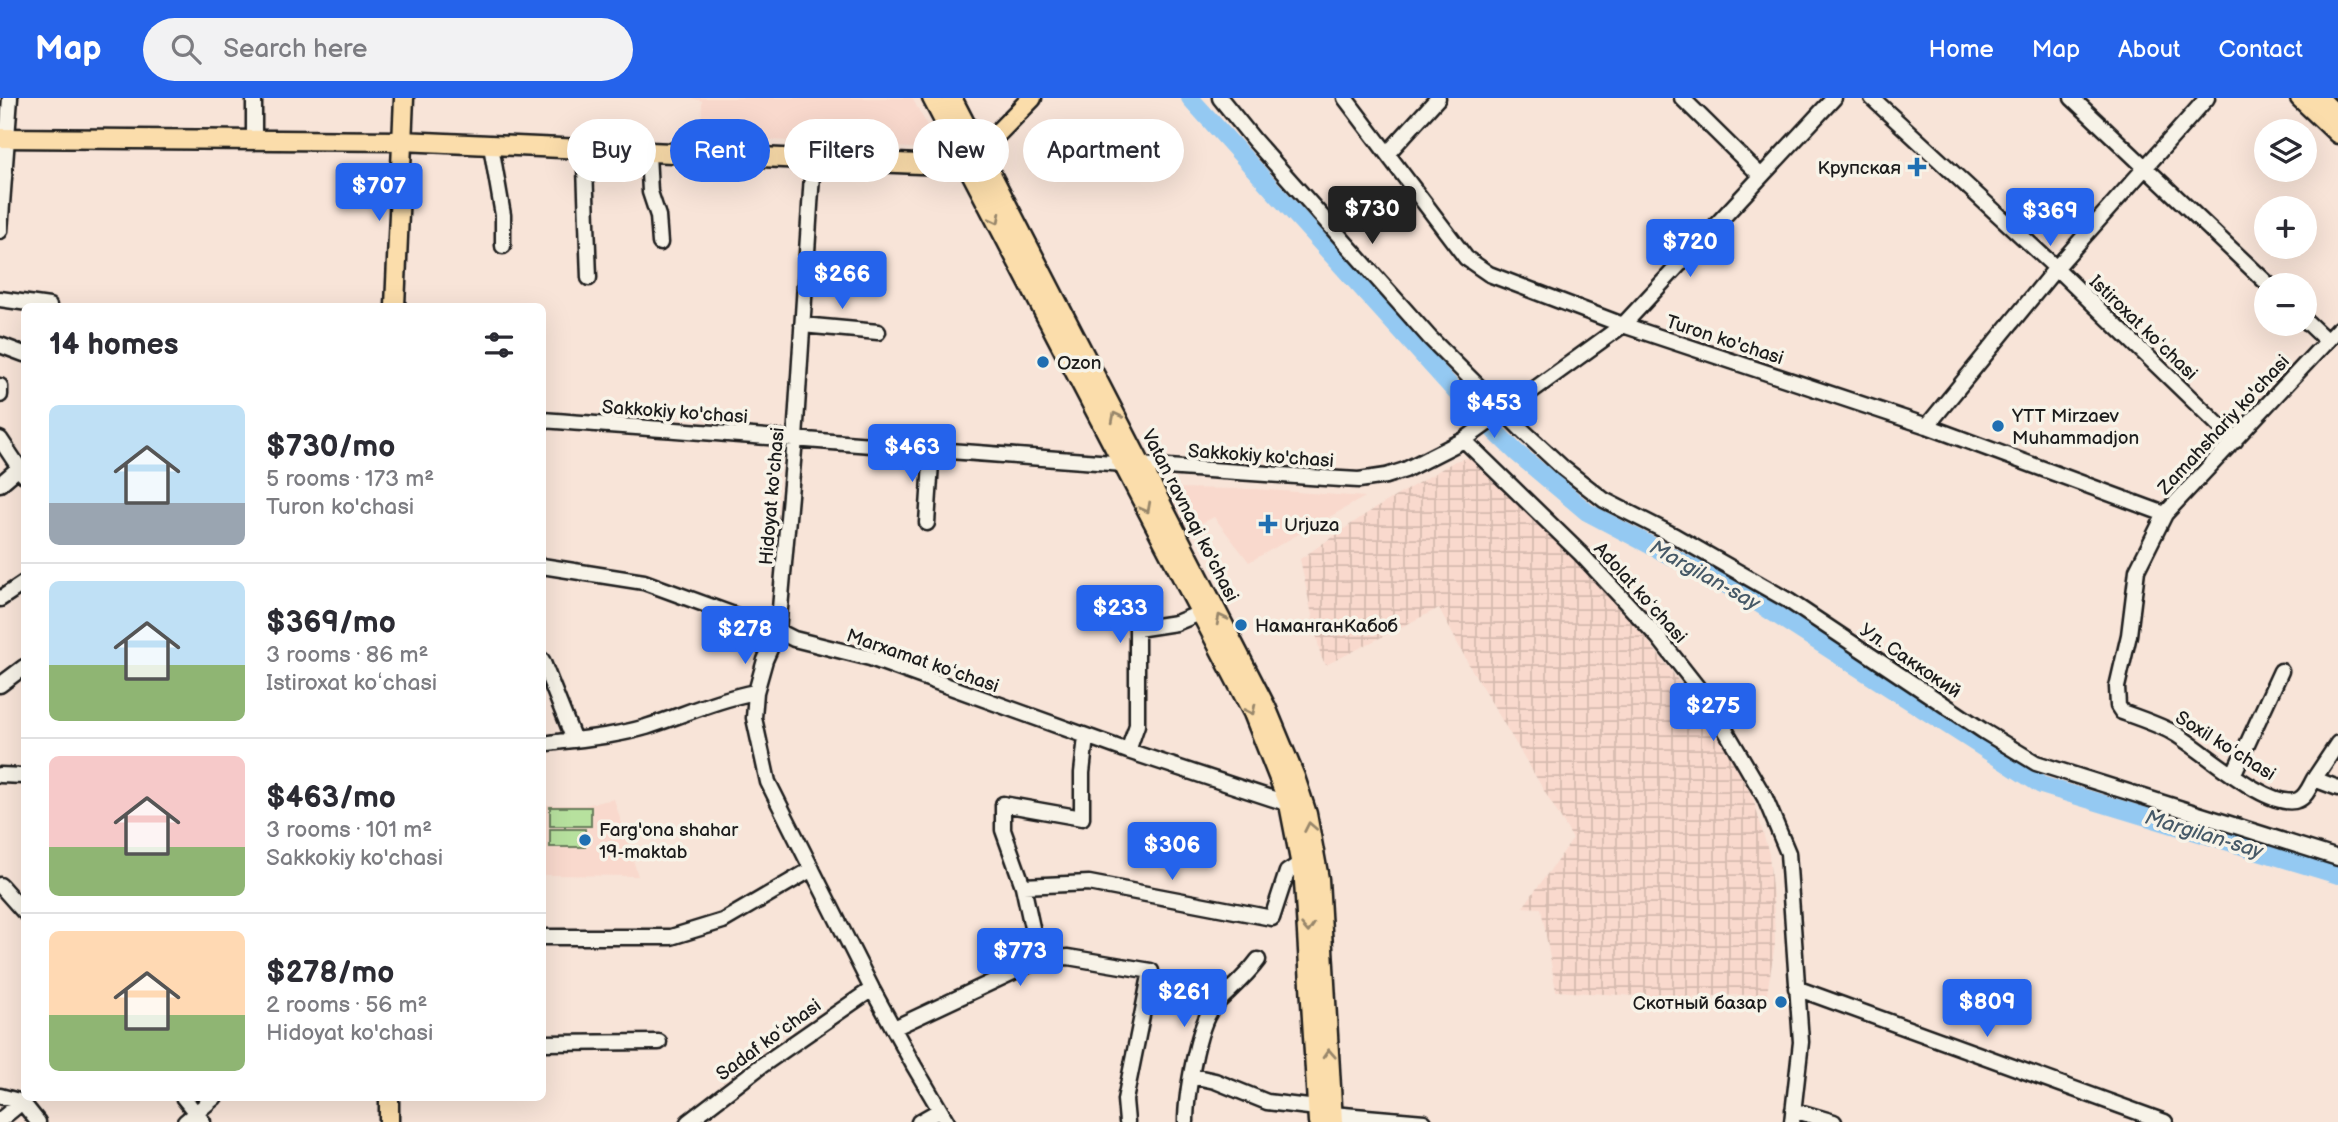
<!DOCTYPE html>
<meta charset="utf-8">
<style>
:root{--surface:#fff;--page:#f2f2f3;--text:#2b2b33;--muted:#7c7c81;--line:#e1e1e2;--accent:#2563eb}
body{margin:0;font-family:"Balsamiq Sans",sans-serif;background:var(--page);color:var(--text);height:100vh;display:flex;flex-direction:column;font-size:26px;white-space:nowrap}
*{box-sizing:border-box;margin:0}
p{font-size:23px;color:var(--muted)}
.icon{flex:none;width:38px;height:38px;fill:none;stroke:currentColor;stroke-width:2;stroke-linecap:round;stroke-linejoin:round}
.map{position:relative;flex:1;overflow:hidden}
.side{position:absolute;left:21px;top:205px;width:525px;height:798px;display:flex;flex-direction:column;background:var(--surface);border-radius:10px;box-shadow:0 7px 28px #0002}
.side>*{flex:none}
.top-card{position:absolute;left:567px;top:21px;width:665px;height:63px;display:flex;gap:14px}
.buttons{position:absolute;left:2254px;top:21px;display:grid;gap:14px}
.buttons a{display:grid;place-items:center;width:63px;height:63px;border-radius:50%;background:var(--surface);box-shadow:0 7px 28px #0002;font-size:35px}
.price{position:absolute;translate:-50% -60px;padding:0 16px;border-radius:7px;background:var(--accent);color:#fff;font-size:23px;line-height:46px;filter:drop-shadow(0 2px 4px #0008)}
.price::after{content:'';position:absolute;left:50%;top:42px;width:21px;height:16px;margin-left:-10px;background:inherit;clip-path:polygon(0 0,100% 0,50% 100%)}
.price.current{background:#222;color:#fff}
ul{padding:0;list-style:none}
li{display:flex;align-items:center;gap:21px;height:175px;padding:0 28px}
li+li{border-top:2px solid var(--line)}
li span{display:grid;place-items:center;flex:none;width:196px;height:140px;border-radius:10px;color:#555}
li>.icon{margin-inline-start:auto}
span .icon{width:84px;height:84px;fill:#fffc;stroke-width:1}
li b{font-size:30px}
h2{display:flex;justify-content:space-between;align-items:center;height:84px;padding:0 28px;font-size:30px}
.pill{padding:0 24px;border-radius:32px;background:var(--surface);box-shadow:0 7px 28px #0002;font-size:24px;line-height:63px}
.pill.current{background:var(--accent);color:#fff}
header{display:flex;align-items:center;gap:42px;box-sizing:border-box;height:98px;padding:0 35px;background:var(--accent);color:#fff}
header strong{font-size:33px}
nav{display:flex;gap:38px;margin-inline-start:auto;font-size:24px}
.search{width:490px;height:63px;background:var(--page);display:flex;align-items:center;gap:18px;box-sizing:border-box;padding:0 24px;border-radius:38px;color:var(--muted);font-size:26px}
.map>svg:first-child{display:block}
</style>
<header>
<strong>Map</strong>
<div class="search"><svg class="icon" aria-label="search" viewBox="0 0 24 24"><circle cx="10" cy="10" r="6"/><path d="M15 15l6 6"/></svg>Search here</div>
<nav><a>Home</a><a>Map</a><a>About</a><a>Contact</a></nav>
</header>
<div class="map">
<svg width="2338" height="1024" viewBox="0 0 2338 1024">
<defs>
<pattern id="industrial-grid" width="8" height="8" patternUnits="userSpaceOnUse" patternTransform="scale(1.75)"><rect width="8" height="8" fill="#f9d9cd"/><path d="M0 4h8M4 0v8" fill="none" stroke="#d5baaf"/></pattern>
</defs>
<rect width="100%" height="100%" fill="#f8e4d8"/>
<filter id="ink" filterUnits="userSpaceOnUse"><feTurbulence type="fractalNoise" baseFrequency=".0143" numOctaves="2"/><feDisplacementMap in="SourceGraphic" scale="14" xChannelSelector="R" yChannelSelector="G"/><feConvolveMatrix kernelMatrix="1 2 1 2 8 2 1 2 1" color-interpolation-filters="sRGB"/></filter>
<g filter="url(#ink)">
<path fill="#f9d9cd" d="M691 0H912L938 47 929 51 701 38 702 3Z
M1158 390 1256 391 1365 399 1249 464 1214 419 1184 434Z
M614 701 638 778 543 777V707H585Z"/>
<path fill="url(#industrial-grid)" d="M1470 359 1604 488 1670 571 1725 650 1753 700 1769 756 1774 814 1775 846 1767 896 1669 900 1556 893 1541 810 1523 809 1573 741 1469 567 1439 510 1326 567 1321 559 1300 461 1366 416 1455 363Z"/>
<path fill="#b7e19e" stroke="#6a7e5d" stroke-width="2" d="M550 709H591V728H550Z
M550 731H585V749H550Z"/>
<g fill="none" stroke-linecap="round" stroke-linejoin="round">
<path stroke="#94c9f2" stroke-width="18" d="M1190 0 1464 303 1517 355 1587 414 1747 498 2041 687 2338 777"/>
<g stroke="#1c1c1c" stroke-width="19">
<path id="minor" d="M254 0V42
M1220 0 1254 42 1430 240 1521 331 1563 370 1604 402 1675 438 1789 503 1985 634 2036 665 2338 760
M1345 0 1466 160 1489 176 1623 227 1927 328 2165 416
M1682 0 1760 77
M1872 0 2056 170 2235 343
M2072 0 2269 187
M491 48 503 117V148
M581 52 585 69 589 180
M648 55 650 94 658 118 660 145
M1388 55 1438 0
M813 61 795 341 778 533 765 562 756 594 754 620 768 684 872 891 914 968 947 1024
M0 133 10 0
M0 201 49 208
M2305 222 2327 243
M802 227 878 234
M2338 231 2165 416 2137 472 2129 537 2117 589 2118 608 2122 614C2139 620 2157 626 2172 634 2199 648 2268 714 2298 702 2306 699 2310 688 2314 681L2338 690
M0 247 24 256
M0 288V297
M542 322C815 342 1086 365 1359 382L1386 378 1405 372 1464 342 1623 227 1834 0
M1927 328 2056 170 2207 0
M0 341 24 377
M1464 342 1581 456 1658 539 1709 604 1765 700 1788 755 1801 944 1792 1024
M0 386 20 369
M927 425 932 350
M542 468 644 484 778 533 794 541 870 560 1128 653 1289 706
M0 501 24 485
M542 562 574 642
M0 587 24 569
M542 646C577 641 612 639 646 629 683 617 718 601 756 594
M1128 653 1137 627V531L1176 525 1200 515
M0 677 24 678
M2233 677 2281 573
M2314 681 2338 645
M0 787 24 814
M1023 788 1089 785 1272 820 1287 774 1301 765
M542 839H671L723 823 812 771
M1039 862 1023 788 1003 732V706L1082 720V675L1086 639
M1796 890 2165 1024
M894 930 1039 862 1068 859 1151 873 1125 1002 1127 1024
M542 945 659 944
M1192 978 1215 983 1267 1004 1317 1010
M0 998 22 1004 38 1024
M183 999 203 1024
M1793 1012 1834 1024
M1332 1016 1424 1024
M0 1022 22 1004
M185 1024 215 999
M688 1024 761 968 872 891
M919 1024 940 1012
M1186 1024C1186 999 1197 928 1213 909 1228 893 1245 880 1258 862"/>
</g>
<g stroke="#1c1c1c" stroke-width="23">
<path id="major" d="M932 0 1253 615 1289 706 1304 783 1318 1024
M952 0 1266 609 1295 679 1307 716 1319 781 1333 1024
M2300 0 2338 36
M2318 0 2338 18
M0 40 402 43 942 67 964 61 980 53 1032 0
M395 208 404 0
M389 999V1024"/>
</g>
<use href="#minor" stroke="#f7f3e8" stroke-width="14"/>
<use href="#major" stroke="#fbddab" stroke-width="18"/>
</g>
<defs><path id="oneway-chevron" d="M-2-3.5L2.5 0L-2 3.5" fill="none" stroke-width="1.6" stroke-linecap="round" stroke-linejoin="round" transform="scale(1.75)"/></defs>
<g stroke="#97866b">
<use href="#oneway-chevron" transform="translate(996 121) rotate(63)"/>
<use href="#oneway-chevron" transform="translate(1116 319) rotate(-117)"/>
<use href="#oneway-chevron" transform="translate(1146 410) rotate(62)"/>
<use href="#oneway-chevron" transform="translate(1221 521) rotate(-117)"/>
<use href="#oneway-chevron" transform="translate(1251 612) rotate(64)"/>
<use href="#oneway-chevron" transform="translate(1310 729) rotate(-101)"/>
<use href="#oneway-chevron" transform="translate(1308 830) rotate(87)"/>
<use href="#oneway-chevron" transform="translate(1329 956) rotate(-93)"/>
</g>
</g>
<g fill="#1f6fb2" stroke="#f7f3e8" stroke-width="2.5">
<path d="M1913.5 58.5h7v7h7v7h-7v7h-7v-7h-7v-7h7z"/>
<circle cx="1043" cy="264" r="7"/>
<circle cx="1998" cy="328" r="7"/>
<path d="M1264.5 415.5h7v7h7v7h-7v7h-7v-7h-7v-7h7z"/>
<circle cx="1241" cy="527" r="7"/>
<circle cx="585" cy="742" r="7"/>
<circle cx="1781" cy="904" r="7"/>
</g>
<g text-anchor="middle" stroke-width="7" stroke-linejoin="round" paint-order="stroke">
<g font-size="19" fill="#1c1c1c" stroke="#f7f3e8" text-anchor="start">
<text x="1901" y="76" text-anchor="end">Крупская</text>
<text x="1057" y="271">Ozon</text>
<text x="2012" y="324">YTT Mirzaev<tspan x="2012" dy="22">Muhammadjon</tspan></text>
<text x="1284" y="433">Urjuza</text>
<text x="1255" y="534">НаманганКабоб</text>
<text x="599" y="738">Farg'ona shahar<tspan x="599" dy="22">19-maktab</tspan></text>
<text x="1767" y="911" text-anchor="end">Скотный базар</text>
</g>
<g font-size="19" fill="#1c1c1c" stroke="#f7f3e8">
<text transform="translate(2144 229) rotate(44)" y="7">Istiroxat koʻchasi</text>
<text transform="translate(1725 241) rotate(18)" y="7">Turon ko'chasi</text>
<text transform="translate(675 313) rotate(4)" y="7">Sakkokiy ko'chasi</text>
<text transform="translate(2223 326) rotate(-47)" y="7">Zamahshariy ko'chasi</text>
<text transform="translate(1261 357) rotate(4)" y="7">Sakkokiy ko'chasi</text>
<text transform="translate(771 398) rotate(-85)" y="7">Hidoyat ko'chasi</text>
<text transform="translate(1191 417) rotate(63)" y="7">Vatan ravnaqi ko'chasi</text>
<text transform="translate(1641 494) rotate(48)" y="7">Adolat koʻchasi</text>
<text transform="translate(923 562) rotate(19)" y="7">Marxamat koʻchasi</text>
<text transform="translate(1911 562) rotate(34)" y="7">Ул. Саккокий</text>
<text transform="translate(2226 647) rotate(32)" y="7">Soxil koʻchasi</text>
<text transform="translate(768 941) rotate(-36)" y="7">Sadaf koʻchasi</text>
</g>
<g font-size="21" font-style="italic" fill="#465967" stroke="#f7f3e8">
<text transform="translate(1705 477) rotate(29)" y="7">Margilan-say</text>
<text transform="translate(2204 736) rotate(17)" y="7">Margilan-say</text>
</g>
</g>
</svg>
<div class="buttons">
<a><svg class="icon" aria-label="layers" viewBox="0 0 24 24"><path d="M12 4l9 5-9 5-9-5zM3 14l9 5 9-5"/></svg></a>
<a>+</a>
<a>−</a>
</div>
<b class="price" style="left:379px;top:125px">$707</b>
<b class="price current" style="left:1372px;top:148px">$730</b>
<b class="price" style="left:2050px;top:150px">$369</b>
<b class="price" style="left:1690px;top:181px">$720</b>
<b class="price" style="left:842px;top:213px">$266</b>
<b class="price" style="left:1494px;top:342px">$453</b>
<b class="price" style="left:912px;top:386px">$463</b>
<b class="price" style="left:1120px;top:547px">$233</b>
<b class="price" style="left:745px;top:568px">$278</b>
<b class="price" style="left:1713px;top:645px">$275</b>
<b class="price" style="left:1172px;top:784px">$306</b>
<b class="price" style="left:1020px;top:890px">$773</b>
<b class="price" style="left:1184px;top:931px">$261</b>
<b class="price" style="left:1987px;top:941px">$809</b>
<div class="top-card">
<a class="pill">Buy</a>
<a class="pill current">Rent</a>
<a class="pill">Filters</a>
<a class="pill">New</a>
<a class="pill">Apartment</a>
</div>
<section class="side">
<h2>14 homes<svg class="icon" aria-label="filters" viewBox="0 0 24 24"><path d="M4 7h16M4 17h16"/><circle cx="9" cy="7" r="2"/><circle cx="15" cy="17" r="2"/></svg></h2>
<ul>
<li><span style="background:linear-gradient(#bfe0f5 70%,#9aa5b1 0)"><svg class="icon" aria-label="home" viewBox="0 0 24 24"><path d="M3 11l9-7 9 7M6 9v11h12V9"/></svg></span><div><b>$730/mo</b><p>5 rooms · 173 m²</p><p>Turon ko'chasi</p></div></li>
<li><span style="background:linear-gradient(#bfe0f5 60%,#8fb573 0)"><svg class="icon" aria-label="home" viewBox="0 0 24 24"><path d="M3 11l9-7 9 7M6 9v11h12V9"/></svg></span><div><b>$369/mo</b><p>3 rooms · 86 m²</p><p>Istiroxat koʻchasi</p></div></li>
<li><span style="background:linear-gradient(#f6c9c9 65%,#8fb573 0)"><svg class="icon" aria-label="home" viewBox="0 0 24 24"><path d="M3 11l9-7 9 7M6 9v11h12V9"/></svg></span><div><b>$463/mo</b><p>3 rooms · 101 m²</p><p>Sakkokiy ko'chasi</p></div></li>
<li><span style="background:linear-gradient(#ffd9b3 60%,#8fb573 0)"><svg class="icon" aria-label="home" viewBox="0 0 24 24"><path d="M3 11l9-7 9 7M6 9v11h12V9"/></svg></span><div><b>$278/mo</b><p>2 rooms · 56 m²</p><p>Hidoyat ko'chasi</p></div></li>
</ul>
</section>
</div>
